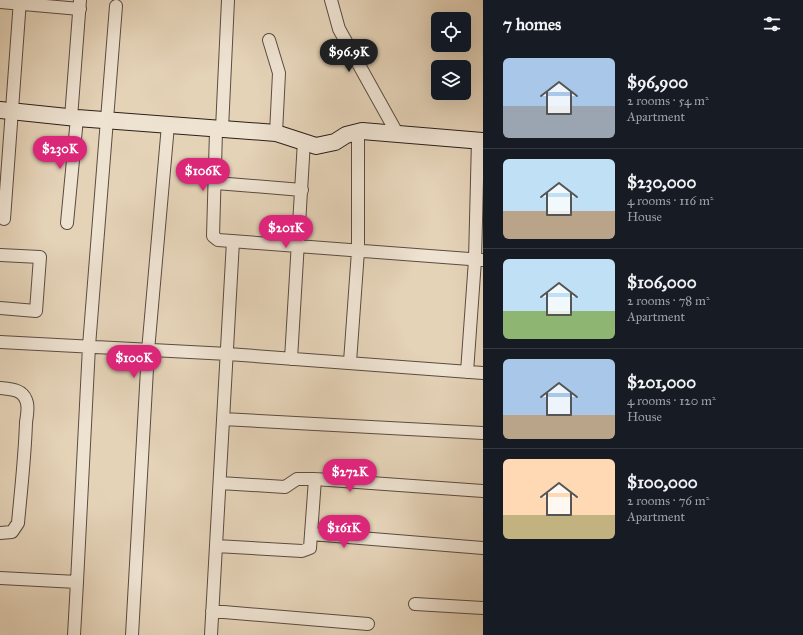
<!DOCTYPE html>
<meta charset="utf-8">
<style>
:root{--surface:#171b24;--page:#20242c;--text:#f1f3f6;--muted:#9ea1a6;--line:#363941;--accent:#db2777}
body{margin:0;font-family:"IM FELL Great Primer",serif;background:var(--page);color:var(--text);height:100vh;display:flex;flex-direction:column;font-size:15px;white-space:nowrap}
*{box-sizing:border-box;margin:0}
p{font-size:13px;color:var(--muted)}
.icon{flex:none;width:22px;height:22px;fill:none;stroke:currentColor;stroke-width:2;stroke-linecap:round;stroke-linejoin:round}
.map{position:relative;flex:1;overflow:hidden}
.details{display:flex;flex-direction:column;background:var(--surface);width:320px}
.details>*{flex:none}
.tools{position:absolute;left:431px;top:12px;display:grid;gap:8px}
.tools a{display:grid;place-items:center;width:40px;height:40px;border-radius:6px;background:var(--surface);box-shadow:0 4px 16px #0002;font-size:20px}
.price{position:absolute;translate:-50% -34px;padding:0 9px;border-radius:14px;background:var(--accent);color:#fff;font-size:13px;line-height:26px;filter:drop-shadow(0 1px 2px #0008)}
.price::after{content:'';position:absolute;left:50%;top:24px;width:12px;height:9px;margin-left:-6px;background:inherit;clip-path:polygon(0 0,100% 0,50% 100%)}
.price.selected{background:#222;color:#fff}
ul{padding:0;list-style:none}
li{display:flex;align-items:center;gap:12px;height:100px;padding:0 20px}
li+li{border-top:1px solid var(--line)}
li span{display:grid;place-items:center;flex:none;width:112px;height:80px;border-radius:6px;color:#555}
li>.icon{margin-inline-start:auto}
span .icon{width:48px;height:48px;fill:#fffc;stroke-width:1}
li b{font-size:17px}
h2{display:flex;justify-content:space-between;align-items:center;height:48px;padding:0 20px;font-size:17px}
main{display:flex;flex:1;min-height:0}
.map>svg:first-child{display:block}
</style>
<main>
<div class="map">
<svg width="483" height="635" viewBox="0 0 483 635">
<rect width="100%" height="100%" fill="#e5d3b8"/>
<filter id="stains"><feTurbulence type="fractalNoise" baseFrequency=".005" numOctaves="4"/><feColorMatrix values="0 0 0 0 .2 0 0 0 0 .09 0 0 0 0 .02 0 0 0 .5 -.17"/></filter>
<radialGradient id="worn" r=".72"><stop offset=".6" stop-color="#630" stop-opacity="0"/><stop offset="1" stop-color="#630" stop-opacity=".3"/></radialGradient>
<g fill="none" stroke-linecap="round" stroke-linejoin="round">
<g stroke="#5a4c42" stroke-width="14">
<path id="street" d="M331 0 339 29 398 135
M0 2 80 9
M269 40 279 73 276 133
M71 118 80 0
M222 129 228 0
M216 131 213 236 218 240 483 260
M216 183 302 190
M4 219 20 0
M67 223 77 118
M0 255 40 257 36 311 0 308
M0 342 228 354 483 373
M291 359 304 141
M350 362 358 251V132
M467 372 475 260 478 140
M0 388C10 389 22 389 26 400 29 406 27 416 26 422 25 456 21 490 18 523L12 532 0 533
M223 419 483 433
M220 483 285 487 297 479H315L483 491
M311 534 315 479
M216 546 302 551 310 548 311 534 483 548
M0 578 77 582 89 346 116 6
M415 604 483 608
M212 611 368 624
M74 635 77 582
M132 635 148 351 168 125
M211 635 233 241"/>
</g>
<g stroke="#2b1f1a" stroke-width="18">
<path id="secondary" d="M0 110 77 118 276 133 316 146 335 142 346 135 362 131 483 141"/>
</g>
<use href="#street" stroke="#eee2d1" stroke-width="12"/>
<use href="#secondary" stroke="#eee2d1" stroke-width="16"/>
</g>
<rect width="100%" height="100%" filter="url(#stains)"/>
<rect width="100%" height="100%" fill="url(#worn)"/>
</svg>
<div class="tools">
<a><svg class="icon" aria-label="locate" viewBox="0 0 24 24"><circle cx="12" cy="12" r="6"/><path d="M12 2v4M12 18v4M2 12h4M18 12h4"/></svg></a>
<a><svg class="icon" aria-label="layers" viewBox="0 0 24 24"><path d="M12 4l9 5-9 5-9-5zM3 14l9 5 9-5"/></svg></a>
</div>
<b class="price selected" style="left:349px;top:73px">$96.9K</b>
<b class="price" style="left:60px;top:170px">$230K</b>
<b class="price" style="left:203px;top:192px">$106K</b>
<b class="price" style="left:286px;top:249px">$201K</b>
<b class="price" style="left:134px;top:379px">$100K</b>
<b class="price" style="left:350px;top:493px">$272K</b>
<b class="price" style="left:344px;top:549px">$161K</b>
</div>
<section class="details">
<h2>7 homes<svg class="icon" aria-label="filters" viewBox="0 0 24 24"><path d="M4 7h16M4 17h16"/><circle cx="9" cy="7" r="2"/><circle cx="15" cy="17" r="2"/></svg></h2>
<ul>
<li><span style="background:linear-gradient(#a9c7e8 60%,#9aa5b1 0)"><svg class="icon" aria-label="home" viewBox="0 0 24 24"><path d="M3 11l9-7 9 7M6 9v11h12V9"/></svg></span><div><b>$96,900</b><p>2 rooms · 54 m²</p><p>Apartment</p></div></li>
<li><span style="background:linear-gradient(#bfe0f5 65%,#b9a48a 0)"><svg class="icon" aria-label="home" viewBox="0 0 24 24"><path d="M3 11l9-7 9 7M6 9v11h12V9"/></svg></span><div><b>$230,000</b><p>4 rooms · 116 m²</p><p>House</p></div></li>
<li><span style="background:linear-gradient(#bfe0f5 65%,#8fb573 0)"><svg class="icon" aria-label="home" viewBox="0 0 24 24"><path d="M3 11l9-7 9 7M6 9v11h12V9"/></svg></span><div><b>$106,000</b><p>2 rooms · 78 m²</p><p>Apartment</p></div></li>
<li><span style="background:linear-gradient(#a9c7e8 70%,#b9a48a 0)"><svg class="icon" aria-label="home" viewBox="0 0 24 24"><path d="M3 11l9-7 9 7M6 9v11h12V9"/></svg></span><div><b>$201,000</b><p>4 rooms · 120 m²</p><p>House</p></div></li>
<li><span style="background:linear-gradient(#ffd9b3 70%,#c2b280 0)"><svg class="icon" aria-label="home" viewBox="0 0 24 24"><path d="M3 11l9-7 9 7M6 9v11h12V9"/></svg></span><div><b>$100,000</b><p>2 rooms · 76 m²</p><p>Apartment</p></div></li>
</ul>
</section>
</main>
